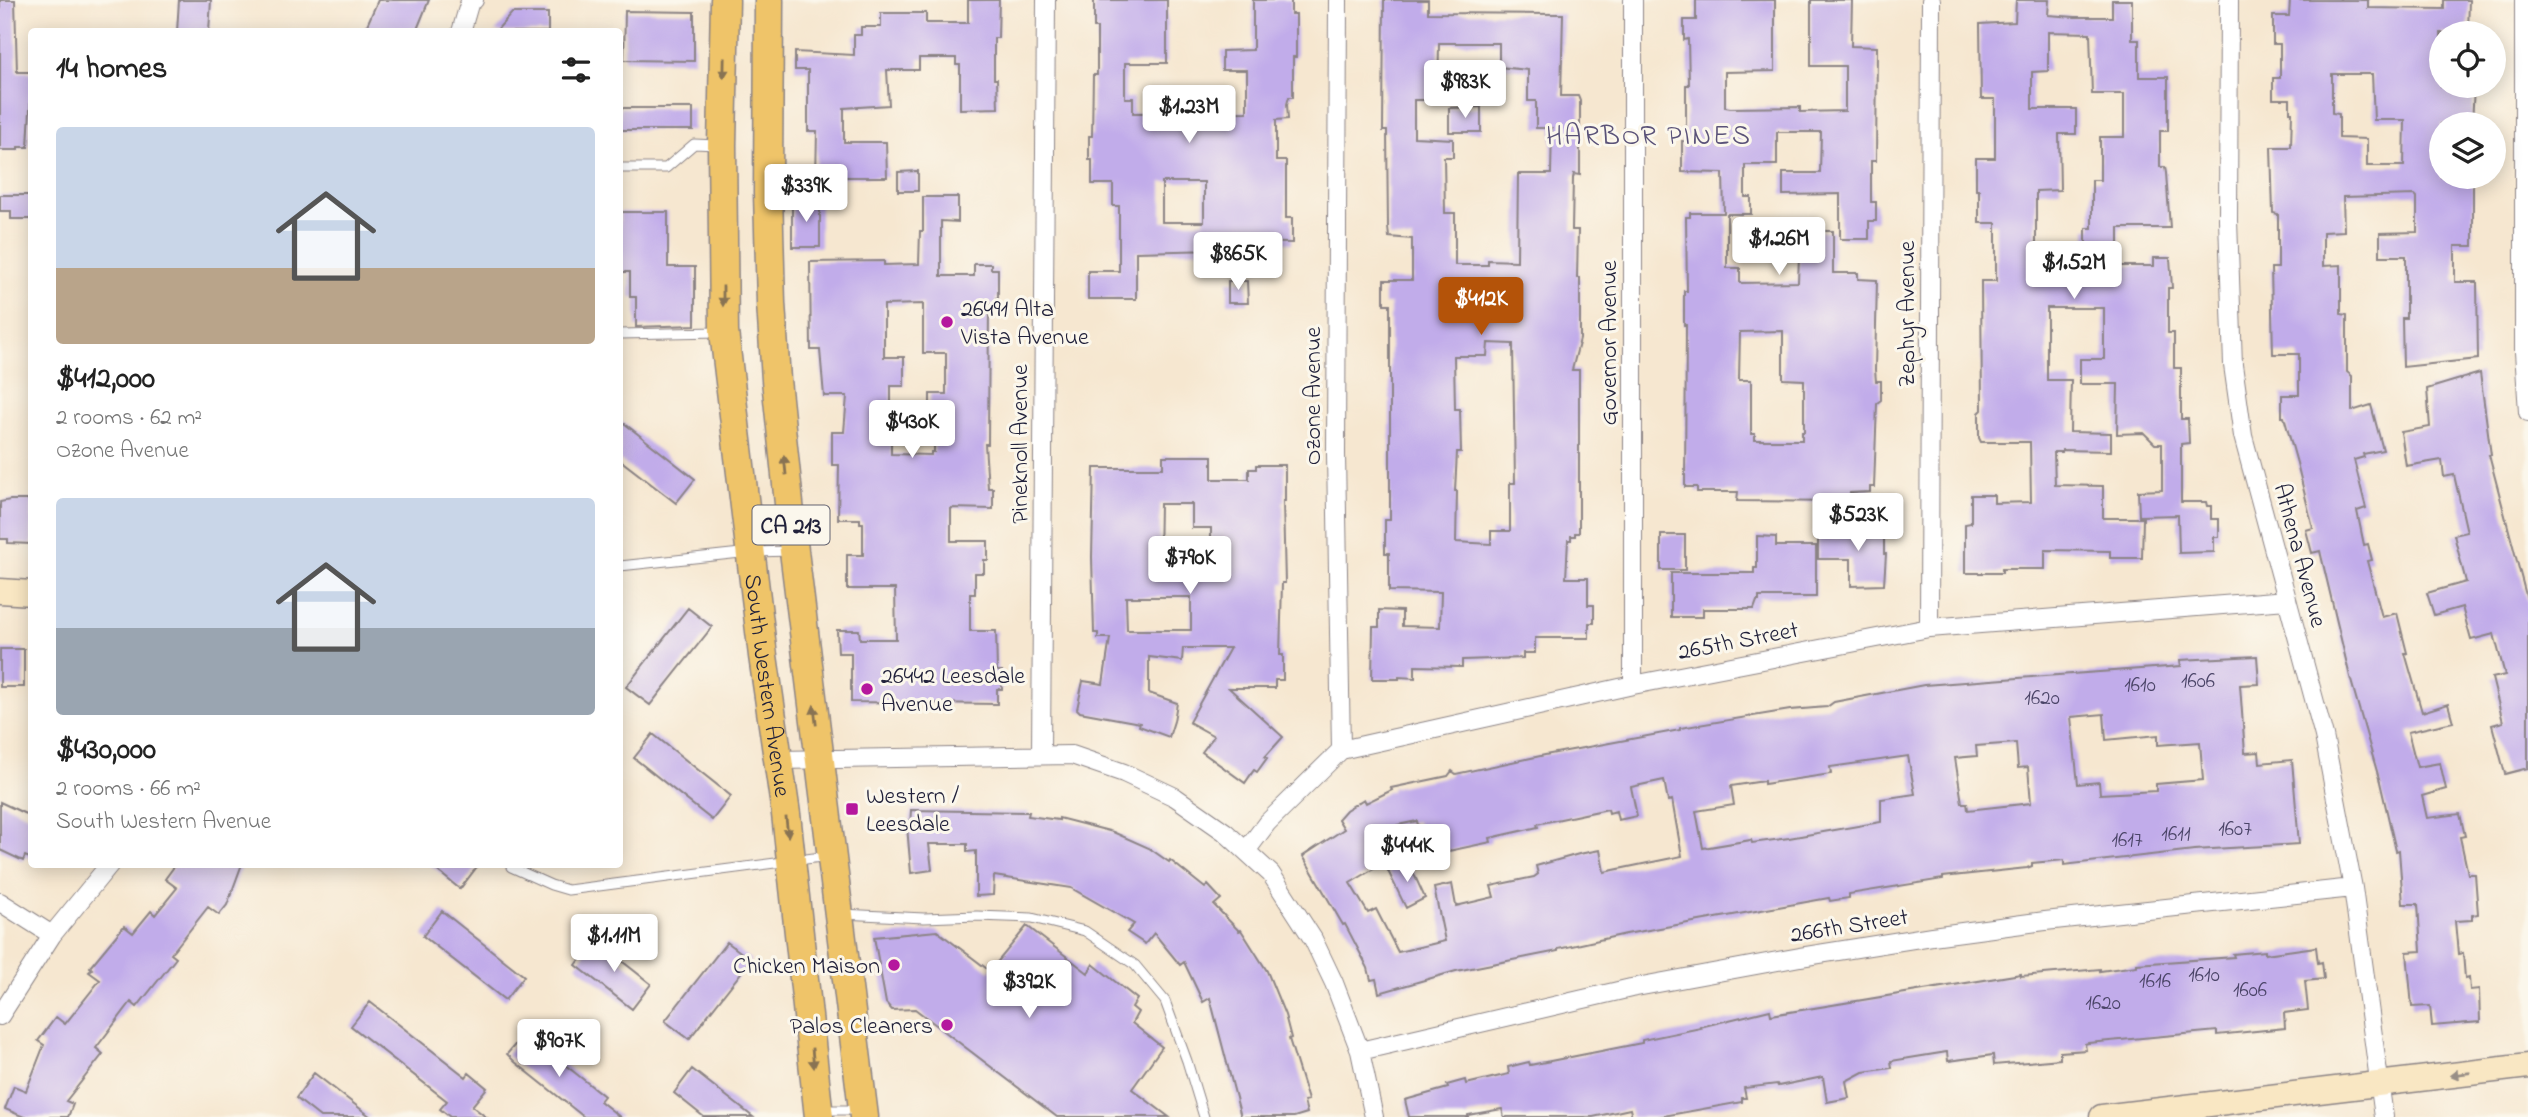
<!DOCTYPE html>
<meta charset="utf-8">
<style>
:root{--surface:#fff;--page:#f2f2f2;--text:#222;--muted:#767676;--accent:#b45309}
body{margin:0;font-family:"Indie Flower",sans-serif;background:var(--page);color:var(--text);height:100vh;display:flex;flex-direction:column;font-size:26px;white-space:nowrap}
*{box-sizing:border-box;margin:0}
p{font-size:23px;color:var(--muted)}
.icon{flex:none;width:38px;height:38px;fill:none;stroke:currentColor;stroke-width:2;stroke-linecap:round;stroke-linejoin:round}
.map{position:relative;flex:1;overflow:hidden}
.sheet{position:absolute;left:28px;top:28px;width:595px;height:840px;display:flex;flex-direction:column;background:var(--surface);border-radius:7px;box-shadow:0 4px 18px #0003}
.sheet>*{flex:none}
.buttons{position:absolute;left:2429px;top:21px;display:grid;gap:14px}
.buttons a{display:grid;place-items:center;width:77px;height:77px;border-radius:50%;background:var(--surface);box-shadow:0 4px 18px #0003;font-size:35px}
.price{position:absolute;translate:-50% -60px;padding:0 16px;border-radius:7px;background:#fff;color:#222;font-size:23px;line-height:46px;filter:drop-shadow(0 2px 4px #0008)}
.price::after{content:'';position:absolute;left:50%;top:42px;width:21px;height:16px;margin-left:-10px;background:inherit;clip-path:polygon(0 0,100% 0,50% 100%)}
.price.active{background:var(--accent);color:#fff}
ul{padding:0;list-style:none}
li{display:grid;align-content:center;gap:14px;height:371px;padding:0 28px}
li span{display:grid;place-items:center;height:217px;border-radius:7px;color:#555}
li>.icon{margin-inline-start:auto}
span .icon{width:126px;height:126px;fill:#fffc;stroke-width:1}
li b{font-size:30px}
h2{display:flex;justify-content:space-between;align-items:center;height:84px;padding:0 28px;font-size:30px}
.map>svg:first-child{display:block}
</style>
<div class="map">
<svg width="2528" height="1117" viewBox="0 0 2528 1117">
<rect width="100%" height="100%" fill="#fbf7ec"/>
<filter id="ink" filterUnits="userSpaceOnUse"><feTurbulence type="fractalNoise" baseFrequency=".0143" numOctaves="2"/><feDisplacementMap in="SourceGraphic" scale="14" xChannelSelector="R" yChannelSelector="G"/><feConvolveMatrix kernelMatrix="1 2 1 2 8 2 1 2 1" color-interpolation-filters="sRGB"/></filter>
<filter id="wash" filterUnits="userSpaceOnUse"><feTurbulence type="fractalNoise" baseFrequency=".00686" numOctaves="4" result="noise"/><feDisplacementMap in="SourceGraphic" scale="28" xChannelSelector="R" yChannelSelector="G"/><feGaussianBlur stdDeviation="1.57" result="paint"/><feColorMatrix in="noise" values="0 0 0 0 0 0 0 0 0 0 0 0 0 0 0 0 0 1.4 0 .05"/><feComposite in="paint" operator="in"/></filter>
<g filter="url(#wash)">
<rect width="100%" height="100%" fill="#f6e7d0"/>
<g id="blocks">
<path fill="#c1acea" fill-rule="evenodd" d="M0 0H15L17 72H32L28 147H18V150H0Z
M179 0H211L209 32H177Z
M378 0H429L416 32H364Z
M968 0H999L998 38H994V79H997L998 108 960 109V65H956V58H919V70H887L889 105 844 108V142H886L887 177H816L817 131H808V70H795V52L854 55V35H861V27H881V13H926V23H968Z
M1094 0H1167V63H1125V98H1133V113L1247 112V70H1222V51L1253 50V0H1291V14H1296V57H1293V97H1289L1287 104 1288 119 1276 120V161H1286V218H1292V243L1238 242V256H1219L1216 250 1136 252V299H1088V271H1119V206H1113V184H1092V160H1089V136H1092L1093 75H1097V28H1094ZM1162 182H1204V222H1162Z
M1384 0H1428V13L1563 14 1561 96H1578L1580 101V175L1574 174 1573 178 1572 230H1578L1577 278H1580V339L1572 370H1579V533H1575V536H1571V540H1568L1566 578H1588V605H1594V623H1589V638H1535V653H1523V658L1462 660V667L1415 666V678L1399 677V679H1372L1373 627H1379V610L1402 611V626L1440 627 1441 592 1389 591V553H1385V520H1390V304H1384V280H1412V239L1389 237 1388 227 1387 131H1383ZM1439 43H1499V67L1528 70V101H1536V128H1552L1551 174H1518L1517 261 1488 260V265H1455V213H1445L1444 157H1453V139L1414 137V100H1438ZM1488 343 1513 344 1515 483H1510V531H1491V544L1456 542 1457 491H1455L1457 452H1461L1460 409H1455L1454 356H1487Z
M1696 0H1775V71L1725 72V107L1730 108 1800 107V112L1845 111V66H1811V0H1852L1851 46 1877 47 1876 161H1871V202H1876V221H1869V239H1840V194L1783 195V173H1820L1821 132H1777V165H1745V197H1751V214H1727V268H1740V283L1798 282 1800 231H1833V273H1858V279L1877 280 1875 370 1876 381H1881V400L1877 403 1874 487H1870V492L1850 493V502L1737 501 1738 492H1697V487H1685L1686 325H1684V291H1687L1686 217H1690V213H1724L1723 173 1682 172V141H1685L1686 123V85H1689L1688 39 1684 40V20H1696ZM1783 331V379L1804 380V432H1802V440H1755V434H1751V380H1739L1740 332Z
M2016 0H2049L2048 15 2075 17H2112V0H2132V40H2139V77H2168V131H2160V167H2165L2166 173 2170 228H2119V247L2086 246V228H2092V180H2100V137H2124V94H2092L2090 33 2048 32V71L2032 72V109H2076V134H2059L2060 190 2036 191V267H2047V281H2110V266H2154V258H2170L2172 288H2168V333H2174V368H2181V419H2188L2189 443 2181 444V502H2206L2207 506H2211V519H2219V537H2214V552L2179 553 2178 515 2139 516 2138 491 2162 490V444H2155L2144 433 2117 434 2118 384H2080V359H2104V308H2047V380H2071L2070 432 2111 433V451L2062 450V452H2054L2055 485 2103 486V518H2143L2142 558H2110V551L2045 550V569H2002V573H1965V524L1971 523V495H1994V503L2031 502 2030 442H1981L1979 438V413L1982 410 1981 281H1996V223H1979V190H1976V158H1995V99H1981L1980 24 2015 22Z
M2290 0H2368V8L2444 9V0H2469L2468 33H2441V86H2474L2472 124H2441V177H2473V246H2455V282H2477L2478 359 2403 367 2402 318H2406V256H2380V233L2417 232V197L2415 195 2343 197 2344 231 2323 232V266L2341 265V314L2347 315V372L2352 376V411L2371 405 2383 450 2363 454 2364 457 2354 460 2366 508 2357 511 2364 545 2368 544 2372 560 2367 561 2382 617 2397 613 2407 653H2405L2422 712 2448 704 2453 722 2408 732 2417 767 2440 763 2446 789 2422 796 2427 818 2460 814 2465 836 2460 837 2468 874H2475L2478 914 2472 915V920L2455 921 2458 954 2463 953 2465 978 2469 977 2470 990 2479 989 2480 1022 2432 1026 2430 1006 2412 1007 2407 952 2421 951 2418 904H2403L2399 850 2396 851 2380 782 2350 677 2320 551 2312 553 2306 530 2313 528 2297 463 2284 417H2282V395H2299V354H2273L2271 268H2278V214L2273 213 2271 147H2291L2292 112H2290V99H2273V78H2280V44H2273V16H2289ZM2332 74H2372L2374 120H2405L2404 166H2367V139L2339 138V114L2332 113Z
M625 11 694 12V61L624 60Z
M512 13H548V32H495Z
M1481 107V132H1449V108Z
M620 108H693V130H620Z
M918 171V191H898V172Z
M0 195H32V219H11V211H0Z
M923 197H958V222L941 221V276H974V264H991V269H998V298H996V304H989L988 444H985L988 488H993V509L951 508V541H988V560H984V573H975V594H970V631H996L997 671H1002V689H997V704L851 702V653H838L837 630H859L860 639H896L895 589H847V555H863V523H860V519H838L839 465H832V432H844L847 396H824L820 350H811L810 262 884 261V265L919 264 920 231H923ZM923 304V353H946V394H930V414H934V452H931V455L891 454V386H904V357H884V305Z
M792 201H820V247H792Z
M620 212H668V267H695V325L636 327V297H630V272H620Z
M1228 281H1247L1248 303H1228Z
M2480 373 2491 455H2489L2528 603V768L2505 774 2492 725 2503 722 2492 678 2505 675 2494 634 2471 640 2462 607 2434 615 2427 593 2466 582 2454 535 2467 532 2454 475 2444 477 2442 460 2406 466 2401 432 2430 427 2427 389Z
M620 420 695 479 676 503 620 460Z
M1163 456H1212V479H1249V469H1256V465H1285V501H1283L1285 583H1282L1280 655H1283V680H1275V688H1229L1283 737 1265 757 1267 758 1257 772 1254 770 1245 783 1202 752 1214 736 1189 722 1230 648H1183L1182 661 1149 657V693L1177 703 1174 721 1169 737 1139 726 1140 723 1080 712 1077 709 1083 681 1103 684 1110 638H1098V633H1094L1092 557 1094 468H1163ZM1160 504H1192V528H1211V564L1159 561ZM1126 597H1191V630H1127Z
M10 500H32V544L8 543V539H0V502Z
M1839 526H1884V554H1886L1884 585 1851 586V559H1818V538H1839Z
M1661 535H1685V570H1661Z
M1757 536 1776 537V546H1816V597H1759V601H1757L1754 609H1703V617H1671V573H1754V568H1757Z
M688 608 712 627 650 705 626 687Z
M0 649H24V687H0Z
M2257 656 2259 684 2240 685 2245 753 2259 752 2260 763 2292 760 2299 844 2194 850 2064 865V860L2032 863V866L2027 868 1943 877V879L1849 894V898L1830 901 1829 898 1823 899 1626 934 1558 949V951L1456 971 1379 993 1376 979 1371 980 1368 968 1345 924 1343 925 1303 856 1344 829 1338 819 1346 810 1364 799 1366 803 1392 790 1391 788 1448 776 1452 771 1456 774 1545 755 1680 730V728L1790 710 1827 707 1834 702 1924 685 2181 666 2180 660ZM2104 714 2106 740 2158 735V745L2200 742 2203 780 2156 784V791L2100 794 2099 782 2078 784 2071 717ZM2016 743 2018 768 2028 767 2031 803 1968 810 1967 803H1962L1955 758 1977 756 1976 746ZM1908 756 1915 794 1881 799V822L1789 838 1752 843 1751 840 1703 848 1696 811 1734 805 1731 786 1764 781V784L1831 774 1830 767ZM1664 780 1668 801 1672 800 1682 856 1604 872 1600 850 1579 854 1536 866 1538 874 1534 877 1491 886 1494 897 1456 906 1452 884 1434 888 1445 941 1398 952 1376 909 1368 913 1350 883 1394 857 1381 834 1398 825 1417 821 1425 856 1491 842 1490 838 1538 827 1537 824 1608 809 1609 813 1616 811 1618 820 1637 816 1631 787Z
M653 734 731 796 712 820 634 758Z
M0 802 32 817V859L25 856 23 861 0 850Z
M911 810 1029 812 1028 816 1059 820V818L1113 832 1149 848 1169 862 1170 860 1205 888 1208 885 1221 899 1214 905 1239 931 1241 930 1267 971 1285 1015 1291 1038 1289 1039 1308 1100 1304 1101 1307 1113 1294 1117H1241L1210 998 1203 1002 1184 962 1180 965 1154 933 1145 944 1127 932 1134 924 1071 888 994 876 993 895 976 896V851L967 852V844H929L932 870 911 873 907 826H910Z
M1408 861 1425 898 1406 908 1388 871Z
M176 864H242L227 905 219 915 208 907 171 954 176 958 137 1007 131 1002 96 1048 103 1054 66 1101 73 1104 68 1117H24L5 1109 14 1086 26 1091 44 1045 38 1041 56 1017 65 1024 100 980 89 972 92 969 90 967 124 926 133 933 151 911 155 915 177 888 165 879Z
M429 864H479L460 889Z
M442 911 524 976 505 1000 423 936Z
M1027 926 1088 973 1093 964 1137 999 1132 1007 1138 1012 1132 1023 1162 1047 1132 1089 1169 1117H1057L915 1009 892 1010 886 1003 874 937 937 931 990 971Z
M595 940 651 984 632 1009 576 965Z
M727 942 751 960 689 1039 665 1021Z
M2316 947 2318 963 2322 962 2324 979 2305 981 2308 1010 2284 1013 2285 1028 2217 1035V1031L2088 1043 2085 1044 2086 1050 2060 1052V1059L1994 1065 1993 1055 1948 1061 1947 1052 1891 1061 1892 1068 1863 1072 1846 1081 1849 1098 1827 1102 1823 1077 1778 1086 1777 1084 1744 1088 1746 1098H1742V1102L1658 1117H1632L1630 1109 1593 1117H1504L1502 1109 1468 1115V1117H1409L1405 1100 1448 1088 1447 1085 1465 1080 1466 1084 1509 1074 1508 1067 1529 1062 1530 1065 1642 1043V1040L1701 1028 1700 1027 1770 1010 1771 1015 2021 974V976L2100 969V971L2137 966V964L2234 957 2233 954 2265 951V954Z
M370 1002 466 1077 469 1073 487 1088 472 1106 486 1117H450L440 1109 447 1101 351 1026Z
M525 1033 604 1096 600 1101 620 1117H584L515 1062 507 1054Z
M692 1069 753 1117H704L674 1093Z
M314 1073 371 1117H320L296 1098Z"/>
</g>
</g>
<g filter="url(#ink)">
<use href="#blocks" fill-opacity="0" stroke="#8c8486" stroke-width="2"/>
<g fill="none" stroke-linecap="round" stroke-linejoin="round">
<g stroke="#8c8486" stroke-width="11">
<path id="lane" d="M620 168H666L694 144 717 145
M620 334 719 332
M620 566 750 552 792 551
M511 867 551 885 568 890 829 856
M842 914 924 918 977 916 1032 918 1085 931 1135 965 1165 1001 1187 1061 1204 1117
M820 1110H859"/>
</g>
<g stroke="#8c8486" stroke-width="20">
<path id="street" d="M1338 0 1336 454 1341 750
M2229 0 2228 220 2233 365 2243 436 2324 736 2353 888 2384 1117
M2524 0V352L2528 412
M461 32 470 1 474 0
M1929 628 1931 0
M1633 685V0
M1041 755 1046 0
M779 760 1072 755 1124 773 1175 797 1225 832 1271 874 1313 939 1334 983 1360 1051 1374 1117
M1246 851 1267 823 1341 750 1633 685 1929 628 2287 600
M0 902 52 935
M0 1016 52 935 110 864
M1360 1051 1631 988 1800 957 1932 936 2045 921 2353 888"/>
</g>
<g stroke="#8c8486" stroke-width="27">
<path id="secondary" d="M0 591 32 593
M2102 1117 2528 1066"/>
</g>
<g stroke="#8c8486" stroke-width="31">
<g id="primary">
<path id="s1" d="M725 0 722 145 724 332 763 656 786 814 819 1117"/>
<path d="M769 0 768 193 771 303 776 380 794 551 864 1117"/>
</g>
</g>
<use href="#lane" stroke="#fff" stroke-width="9"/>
<use href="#street" stroke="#fff" stroke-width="18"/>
<use href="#secondary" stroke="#f9e7c3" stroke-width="24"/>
<use href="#primary" stroke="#efc469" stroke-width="28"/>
</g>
<defs><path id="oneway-solid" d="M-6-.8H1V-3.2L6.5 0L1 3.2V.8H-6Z" transform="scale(1.75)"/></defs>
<g fill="#887352">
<use href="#oneway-solid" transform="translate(724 68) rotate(91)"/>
<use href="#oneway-solid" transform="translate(723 296) rotate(90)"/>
<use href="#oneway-solid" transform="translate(785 465) rotate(-96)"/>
<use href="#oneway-solid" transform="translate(815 715) rotate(-97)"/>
<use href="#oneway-solid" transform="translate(787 827) rotate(84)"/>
<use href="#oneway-solid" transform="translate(813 1058) rotate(84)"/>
</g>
<use fill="#988e86" href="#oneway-solid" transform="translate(2460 1074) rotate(173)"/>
</g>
<g fill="#b5179e" stroke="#fbf7ec" stroke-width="2.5">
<circle cx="947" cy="322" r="7"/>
<circle cx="867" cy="689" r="7"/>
<rect x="845" y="802" width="14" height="14" rx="3.5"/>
<circle cx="894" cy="965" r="7"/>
<circle cx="947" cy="1025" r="7"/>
</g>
<g text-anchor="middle" stroke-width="6" stroke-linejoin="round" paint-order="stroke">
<g font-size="21" fill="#4a4467">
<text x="2198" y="687">1606</text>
<text x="2140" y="691">1610</text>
<text x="2042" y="704">1620</text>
<text x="2235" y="835">1607</text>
<text x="2176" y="840">1611</text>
<text x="2127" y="846">1617</text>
<text x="2204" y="981">1610</text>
<text x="2155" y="987">1616</text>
<text x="2250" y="996">1606</text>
<text x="2103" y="1009">1620</text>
</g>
<rect fill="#fbf7ec" stroke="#636270" stroke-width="2" x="752.5" y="505.5" width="77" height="39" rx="5"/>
<g font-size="23" font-weight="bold" fill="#22223b">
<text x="791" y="533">CA 213</text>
</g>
<g font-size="24" fill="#22223b" stroke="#fbf7ec" text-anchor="start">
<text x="961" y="316">26491 Alta<tspan x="961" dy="28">Vista Avenue</tspan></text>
<text x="881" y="683">26442 Leesdale<tspan x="881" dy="28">Avenue</tspan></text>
<text x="866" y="803">Western /<tspan x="866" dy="28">Leesdale</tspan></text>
<text x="880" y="973" text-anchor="end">Chicken Maison</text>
<text x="933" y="1033" text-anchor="end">Palos Cleaners</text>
</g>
<g font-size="24" fill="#22223b" stroke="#fbf7ec">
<text transform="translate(1906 314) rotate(-90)" y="8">Zephyr Avenue</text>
<text transform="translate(1608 343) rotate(-90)" y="8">Governor Avenue</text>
<text transform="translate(1312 396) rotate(-90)" y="8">Ozone Avenue</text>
<text transform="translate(1019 444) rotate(-90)" y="8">Pineknoll Avenue</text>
<text transform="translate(2301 555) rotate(75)" y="8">Athena Avenue</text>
<text transform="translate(1738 640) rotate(-11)" y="8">265th Street</text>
<text dy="8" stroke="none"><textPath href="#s1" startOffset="688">South Western Avenue</textPath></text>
<text transform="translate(1849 925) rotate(-9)" y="8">266th Street</text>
</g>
<g font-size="28" letter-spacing="2" fill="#5a5278" stroke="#fbf7ec">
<text x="1649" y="144">HARBOR PINES</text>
</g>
</g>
</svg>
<div class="buttons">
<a><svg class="icon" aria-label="locate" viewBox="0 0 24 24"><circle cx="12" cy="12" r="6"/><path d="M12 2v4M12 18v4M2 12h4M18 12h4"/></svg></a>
<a><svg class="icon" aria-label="layers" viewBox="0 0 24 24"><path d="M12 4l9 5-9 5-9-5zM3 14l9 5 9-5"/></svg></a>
</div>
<b class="price" style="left:1465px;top:120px">$983K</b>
<b class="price" style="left:1189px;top:145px">$1.23M</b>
<b class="price" style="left:806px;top:224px">$339K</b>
<b class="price" style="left:1779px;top:277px">$1.26M</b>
<b class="price" style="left:1238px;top:292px">$865K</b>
<b class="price" style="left:2074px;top:301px">$1.52M</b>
<b class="price active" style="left:1481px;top:337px">$412K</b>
<b class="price" style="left:912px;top:460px">$430K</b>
<b class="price" style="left:1858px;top:553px">$523K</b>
<b class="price" style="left:1190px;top:596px">$790K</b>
<b class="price" style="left:1407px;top:884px">$444K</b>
<b class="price" style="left:614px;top:974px">$1.11M</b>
<b class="price" style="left:1029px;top:1020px">$392K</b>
<b class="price" style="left:559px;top:1079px">$907K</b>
<section class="sheet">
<h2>14 homes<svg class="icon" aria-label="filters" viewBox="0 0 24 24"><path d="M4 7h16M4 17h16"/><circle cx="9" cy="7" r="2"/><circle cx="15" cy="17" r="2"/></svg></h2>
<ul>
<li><span style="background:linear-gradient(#c9d6e8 65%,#b9a48a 0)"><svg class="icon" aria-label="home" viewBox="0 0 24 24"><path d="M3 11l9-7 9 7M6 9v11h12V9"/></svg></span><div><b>$412,000</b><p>2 rooms · 62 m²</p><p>Ozone Avenue</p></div></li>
<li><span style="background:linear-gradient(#c9d6e8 60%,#9aa5b1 0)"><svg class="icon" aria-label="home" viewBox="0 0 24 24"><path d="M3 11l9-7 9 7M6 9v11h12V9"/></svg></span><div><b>$430,000</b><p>2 rooms · 66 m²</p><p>South Western Avenue</p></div></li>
</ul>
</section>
</div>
